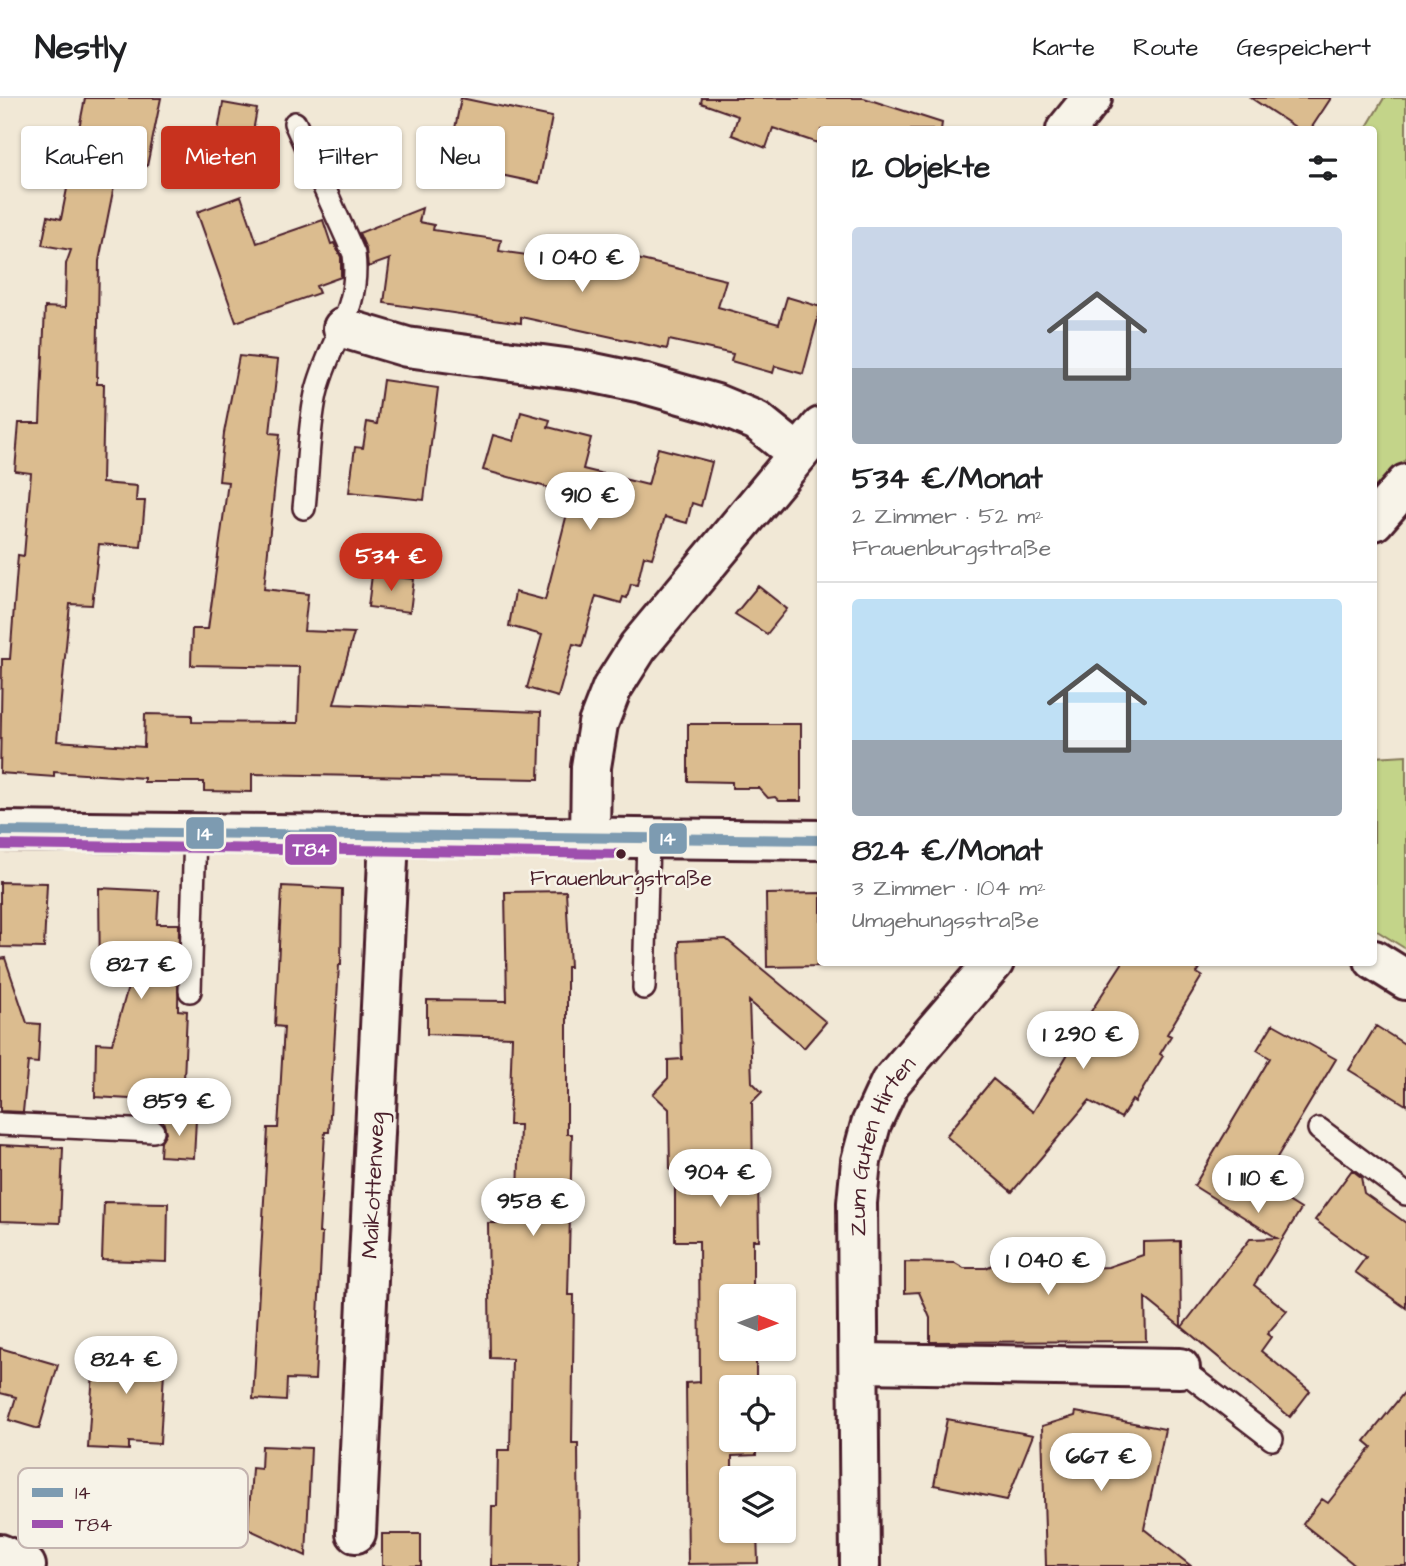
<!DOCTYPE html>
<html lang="de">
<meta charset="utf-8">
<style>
:root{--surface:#fff;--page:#f2f2f2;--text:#202124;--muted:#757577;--line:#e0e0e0;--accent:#c8321e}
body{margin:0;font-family:"Architects Daughter",sans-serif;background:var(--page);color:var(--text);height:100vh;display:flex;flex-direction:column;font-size:26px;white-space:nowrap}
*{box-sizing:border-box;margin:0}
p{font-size:23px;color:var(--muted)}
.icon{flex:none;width:38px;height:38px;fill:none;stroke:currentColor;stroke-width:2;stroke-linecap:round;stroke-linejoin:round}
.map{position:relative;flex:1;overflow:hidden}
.side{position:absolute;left:817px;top:28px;width:560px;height:840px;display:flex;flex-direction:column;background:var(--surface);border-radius:7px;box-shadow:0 2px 5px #0004}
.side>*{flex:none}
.hud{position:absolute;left:21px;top:28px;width:665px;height:63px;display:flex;gap:14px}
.needle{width:46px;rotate:91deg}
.fabs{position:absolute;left:719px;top:1186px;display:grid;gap:14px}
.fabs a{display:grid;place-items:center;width:77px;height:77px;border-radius:7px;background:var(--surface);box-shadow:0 2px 5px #0004;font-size:35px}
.price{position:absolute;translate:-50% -60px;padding:0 16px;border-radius:24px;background:#fff;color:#222;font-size:23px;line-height:46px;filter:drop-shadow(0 2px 4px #0008)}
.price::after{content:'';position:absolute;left:50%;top:42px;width:21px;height:16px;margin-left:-10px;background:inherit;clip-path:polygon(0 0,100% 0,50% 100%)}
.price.active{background:var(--accent);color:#fff}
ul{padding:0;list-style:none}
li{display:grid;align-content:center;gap:14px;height:371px;padding:0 35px}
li+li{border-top:2px solid var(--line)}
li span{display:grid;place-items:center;height:217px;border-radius:7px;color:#555}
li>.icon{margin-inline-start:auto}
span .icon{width:126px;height:126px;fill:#fffc;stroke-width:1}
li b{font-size:30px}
h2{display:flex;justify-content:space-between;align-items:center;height:84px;padding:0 35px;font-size:30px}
.chip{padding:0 24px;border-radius:7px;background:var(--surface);box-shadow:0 2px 5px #0004;font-size:24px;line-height:63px}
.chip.active{background:var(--accent);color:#fff}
header{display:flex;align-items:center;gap:42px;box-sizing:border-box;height:98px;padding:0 35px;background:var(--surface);border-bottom:2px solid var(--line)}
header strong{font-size:33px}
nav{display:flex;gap:38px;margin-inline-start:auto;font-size:24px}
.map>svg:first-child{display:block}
</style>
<header>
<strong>Nestly</strong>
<nav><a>Karte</a><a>Route</a><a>Gespeichert</a></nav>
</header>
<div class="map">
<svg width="1406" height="1468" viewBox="0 0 1406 1468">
<rect width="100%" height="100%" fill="#f1e8d6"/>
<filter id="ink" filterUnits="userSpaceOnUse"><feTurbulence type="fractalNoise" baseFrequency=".0143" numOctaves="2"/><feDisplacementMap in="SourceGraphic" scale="14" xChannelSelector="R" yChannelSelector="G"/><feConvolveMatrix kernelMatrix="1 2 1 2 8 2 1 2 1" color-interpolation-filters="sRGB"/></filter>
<g filter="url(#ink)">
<path fill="#c3d489" stroke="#867a5a" stroke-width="2" d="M1384 0H1406V361L1374 400V32H1365Z
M1406 657V851L1374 831V659Z"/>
<path fill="#dbbc8f" stroke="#4a1f2b" stroke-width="2" d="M85 0H161L147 68 119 63 99 163 97 286H104L102 385 137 388 136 403H145L141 449 99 446 92 507 70 506 57 643 144 649 145 616 192 617V624L298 625 300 569 191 567 192 531H208L228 384 219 383 224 335 239 258 278 262 270 335 280 336 264 491 308 496 304 533 354 535 334 606 541 614 539 681 252 676V694L204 693V684H144V680L54 674V679L0 675 2 561H10L18 457 24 458 31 375 15 373 19 325H40L45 209 65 210 66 166 71 152 42 147 48 118 61 121Z
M461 0 552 19 539 85 448 66Z
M702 0H864L942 25 941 32H821V46L773 30 766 50 732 37 738 18 701 5Z
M1251 0H1331L1310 32H1300Z
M223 5 257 11 251 45 217 39Z
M241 98 257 145 323 122 331 146 334 145 341 159V179L316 188 319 195 236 224 197 114Z
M422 110 419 124 434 127 433 132 501 142 499 153 570 163 574 146 726 182 718 209 779 226 787 199 821 209 803 276 775 268 773 275 731 263 733 256 669 242 667 251 521 219V225L384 205 390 161 368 169 366 151 359 135Z
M383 282 438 290 424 402 349 394 355 349 363 350 367 324 377 326Z
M521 314 550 322 548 329 591 340 583 371 648 387 658 350 712 364 701 408 692 405 687 425 665 419 652 460 644 458 637 487 631 486 627 500 623 499 621 505 596 498 582 548 573 546 558 599 527 590 542 537 509 528 515 494 545 502 572 396 483 372 493 337 514 343Z
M372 477 414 481 410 514 368 509Z
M758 488 787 511 767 536 735 516Z
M688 626H801V703H779L775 699 768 700 759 690H732V684L688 683Z
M0 784 47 785 44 850 0 849Z
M282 788 342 791 341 867H339L329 1034H325L319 1135H322L315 1282 287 1281 286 1303 253 1301 268 1030H278L284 929 275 928Z
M99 790 159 793 157 826H179L178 912 187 913 183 1004 95 999 96 945 112 946 130 882 100 881Z
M566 793 570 869H567V1036H572L568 1197H574L572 1345H578L579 1468H491L492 1408H497L498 1352H510L512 1261 490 1260 488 1125H507V1098H518L520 1027H509L512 939 427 936V902L507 903 505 794Z
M821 795V868L767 869 766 796Z
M726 841 826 924 804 950 749 903 752 984 762 994 752 1004 753 1082H758L759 1142H753V1199H732V1251H756V1290H732V1342H756V1357L732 1358V1433H757L758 1465 688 1466 686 1285 700 1284 699 1143H675V1072H670L669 1011 653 996 668 980V962L682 961 679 843Z
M5 860 27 925 40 926 38 965 28 964 23 1014 0 1013V861Z
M1123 864H1204L1197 875 1202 878 1167 936 1171 938 1160 956 1163 958 1135 1004 1132 1002 1121 1020 1089 1003 1012 1094 946 1038 993 981 1033 1014 1069 954 1066 952Z
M1273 926 1336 961 1261 1086 1301 1111 1254 1187 1287 1213 1267 1236 1271 1239 1261 1253 1310 1293 1290 1319 1182 1229 1250 1141 1277 1140 1194 1088 1270 960 1257 952Z
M1376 928 1406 947V1007L1349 972Z
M162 1019 196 1021 194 1060 160 1058 161 1043 166 1034Z
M0 1047 63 1050 60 1125 0 1123Z
M1352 1072 1361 1079 1364 1095 1406 1125V1210L1355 1174 1366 1159 1315 1122Z
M104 1104 168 1105 167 1164 102 1162Z
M1180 1143 1181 1229 1145 1200 1146 1243 930 1244V1220L919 1194 905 1195V1164L955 1165 964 1170H986L1010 1159V1146H1053L1054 1164H1080L1086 1170 1108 1169 1143 1157V1144Z
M95 1243 136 1245 135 1254 165 1255 160 1346 129 1344V1352L88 1350Z
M0 1250 58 1267 39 1331 9 1322 16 1299 0 1295Z
M1406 1292V1468H1356L1303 1426 1322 1401 1328 1405 1372 1349 1365 1343Z
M1076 1314 1165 1331 1144 1431 1191 1468H1046L1042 1328 1075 1318Z
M947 1321 1033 1337 1007 1402 934 1387Z
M262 1348 311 1350 306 1458 248 1431 252 1370 261 1371Z
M382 1436H421V1468H382Z"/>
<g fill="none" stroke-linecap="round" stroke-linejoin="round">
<g stroke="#4a1f2b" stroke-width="26">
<path id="lane" d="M295 25 354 156C361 213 328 244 316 296 308 333 308 373 304 410
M644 890 648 742
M190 893 195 736
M0 1026 153 1033
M1319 1031 1406 1096
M1180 1270 1272 1341"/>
</g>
<g stroke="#4a1f2b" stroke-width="44">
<g id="street">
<path d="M1066 32 1092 0"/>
<path d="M343 230 407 249 580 272 642 285 716 306 757 323 798 356"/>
<path d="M1374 423 1406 386"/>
<path d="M0 733 821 742"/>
<path d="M590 741 591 669 598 626 612 590 638 549 821 329"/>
<path d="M1374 862 1406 882"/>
<path d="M859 1265 1180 1270"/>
<path id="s1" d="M356 1435 389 740"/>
<path id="s2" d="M860 1468 857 1105 861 1063 871 1026 890 985 994 864"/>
</g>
</g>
<g stroke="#4a1f2b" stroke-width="44">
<path id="highway" d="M0 1456 26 1468"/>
</g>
<use href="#lane" stroke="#f7f3e8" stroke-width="21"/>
<use href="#street" stroke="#f7f3e8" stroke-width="38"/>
<use href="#highway" stroke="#f7f3e8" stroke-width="38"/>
<g stroke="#f7f3e8" stroke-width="16">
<path id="bus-1" d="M0 733 821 742"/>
</g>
<g stroke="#f7f3e8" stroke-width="16">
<path id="bus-2" d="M0 747 622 756"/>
</g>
<use href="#bus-1" stroke="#7d9bb1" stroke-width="10"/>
<use href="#bus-2" stroke="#9e50ae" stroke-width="10"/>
</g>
</g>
<circle fill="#4a1f2b" stroke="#f7f3e8" stroke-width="2.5" cx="621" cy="756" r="6"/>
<g text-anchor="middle" stroke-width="5" stroke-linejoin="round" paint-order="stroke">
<g font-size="21" fill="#4a1f2b" stroke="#f7f3e8">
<text x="621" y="787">Frauenburgstraße</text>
</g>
<g font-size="23" fill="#4a1f2b" stroke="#f7f3e8">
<text dy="8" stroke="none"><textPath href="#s2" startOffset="425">Zum Guten Hirten</textPath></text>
<text dy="8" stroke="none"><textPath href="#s1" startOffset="348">Maikottenweg</textPath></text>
</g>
</g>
<rect x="18" y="1370" width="230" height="80" rx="10" fill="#f7f3e8" stroke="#c3b3af" stroke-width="2"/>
<rect x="32" y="1390" width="31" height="9" fill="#7d9bb1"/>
<rect x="32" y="1422" width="31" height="8" fill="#9e50ae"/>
<g font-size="19" fill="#4a1f2b">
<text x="75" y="1401">14</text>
<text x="75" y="1433">T84</text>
</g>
<g stroke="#f7f3e8" stroke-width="2.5">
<rect x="185" y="718" width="40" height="34" rx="7" fill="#7d9bb1"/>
<rect x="648" y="724" width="40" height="33" rx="7" fill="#7d9bb1"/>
<rect x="284" y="735" width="54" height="33" rx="7" fill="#9e50ae"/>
</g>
<g font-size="19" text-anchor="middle" font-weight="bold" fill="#fff">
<text x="205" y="742">14</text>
<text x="668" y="747">14</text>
<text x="311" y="758">T84</text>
</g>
</svg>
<div class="fabs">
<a><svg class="needle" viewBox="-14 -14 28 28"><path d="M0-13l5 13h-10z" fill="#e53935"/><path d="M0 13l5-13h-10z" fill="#757577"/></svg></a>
<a><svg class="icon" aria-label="locate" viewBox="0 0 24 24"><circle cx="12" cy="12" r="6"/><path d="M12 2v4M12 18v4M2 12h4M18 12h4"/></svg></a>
<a><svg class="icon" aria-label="layers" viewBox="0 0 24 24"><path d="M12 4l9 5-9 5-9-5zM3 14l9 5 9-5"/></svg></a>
</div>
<b class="price" style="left:582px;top:196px">1 040 €</b>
<b class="price" style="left:590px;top:434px">910 €</b>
<b class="price active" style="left:391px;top:495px">534 €</b>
<b class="price" style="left:141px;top:903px">827 €</b>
<b class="price" style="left:1083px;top:973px">1 290 €</b>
<b class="price" style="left:179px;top:1040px">859 €</b>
<b class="price" style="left:720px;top:1111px">904 €</b>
<b class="price" style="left:1258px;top:1117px">1 110 €</b>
<b class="price" style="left:533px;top:1140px">958 €</b>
<b class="price" style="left:1048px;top:1199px">1 040 €</b>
<b class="price" style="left:126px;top:1298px">824 €</b>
<b class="price" style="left:1101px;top:1395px">667 €</b>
<div class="hud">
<a class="chip">Kaufen</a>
<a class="chip active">Mieten</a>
<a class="chip">Filter</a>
<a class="chip">Neu</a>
</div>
<section class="side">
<h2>12 Objekte<svg class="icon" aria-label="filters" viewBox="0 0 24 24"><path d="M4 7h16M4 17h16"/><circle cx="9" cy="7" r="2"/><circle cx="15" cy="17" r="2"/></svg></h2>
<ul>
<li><span style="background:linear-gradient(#c9d6e8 65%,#9aa5b1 0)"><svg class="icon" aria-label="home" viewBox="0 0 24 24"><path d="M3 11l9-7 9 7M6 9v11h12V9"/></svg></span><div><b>534 €/Monat</b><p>2 Zimmer · 52 m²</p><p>Frauenburgstraße</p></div></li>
<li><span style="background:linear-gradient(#bfe0f5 65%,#9aa5b1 0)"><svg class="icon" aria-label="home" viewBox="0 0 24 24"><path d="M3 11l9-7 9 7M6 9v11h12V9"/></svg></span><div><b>824 €/Monat</b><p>3 Zimmer · 104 m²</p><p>Umgehungsstraße</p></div></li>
</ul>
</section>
</div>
